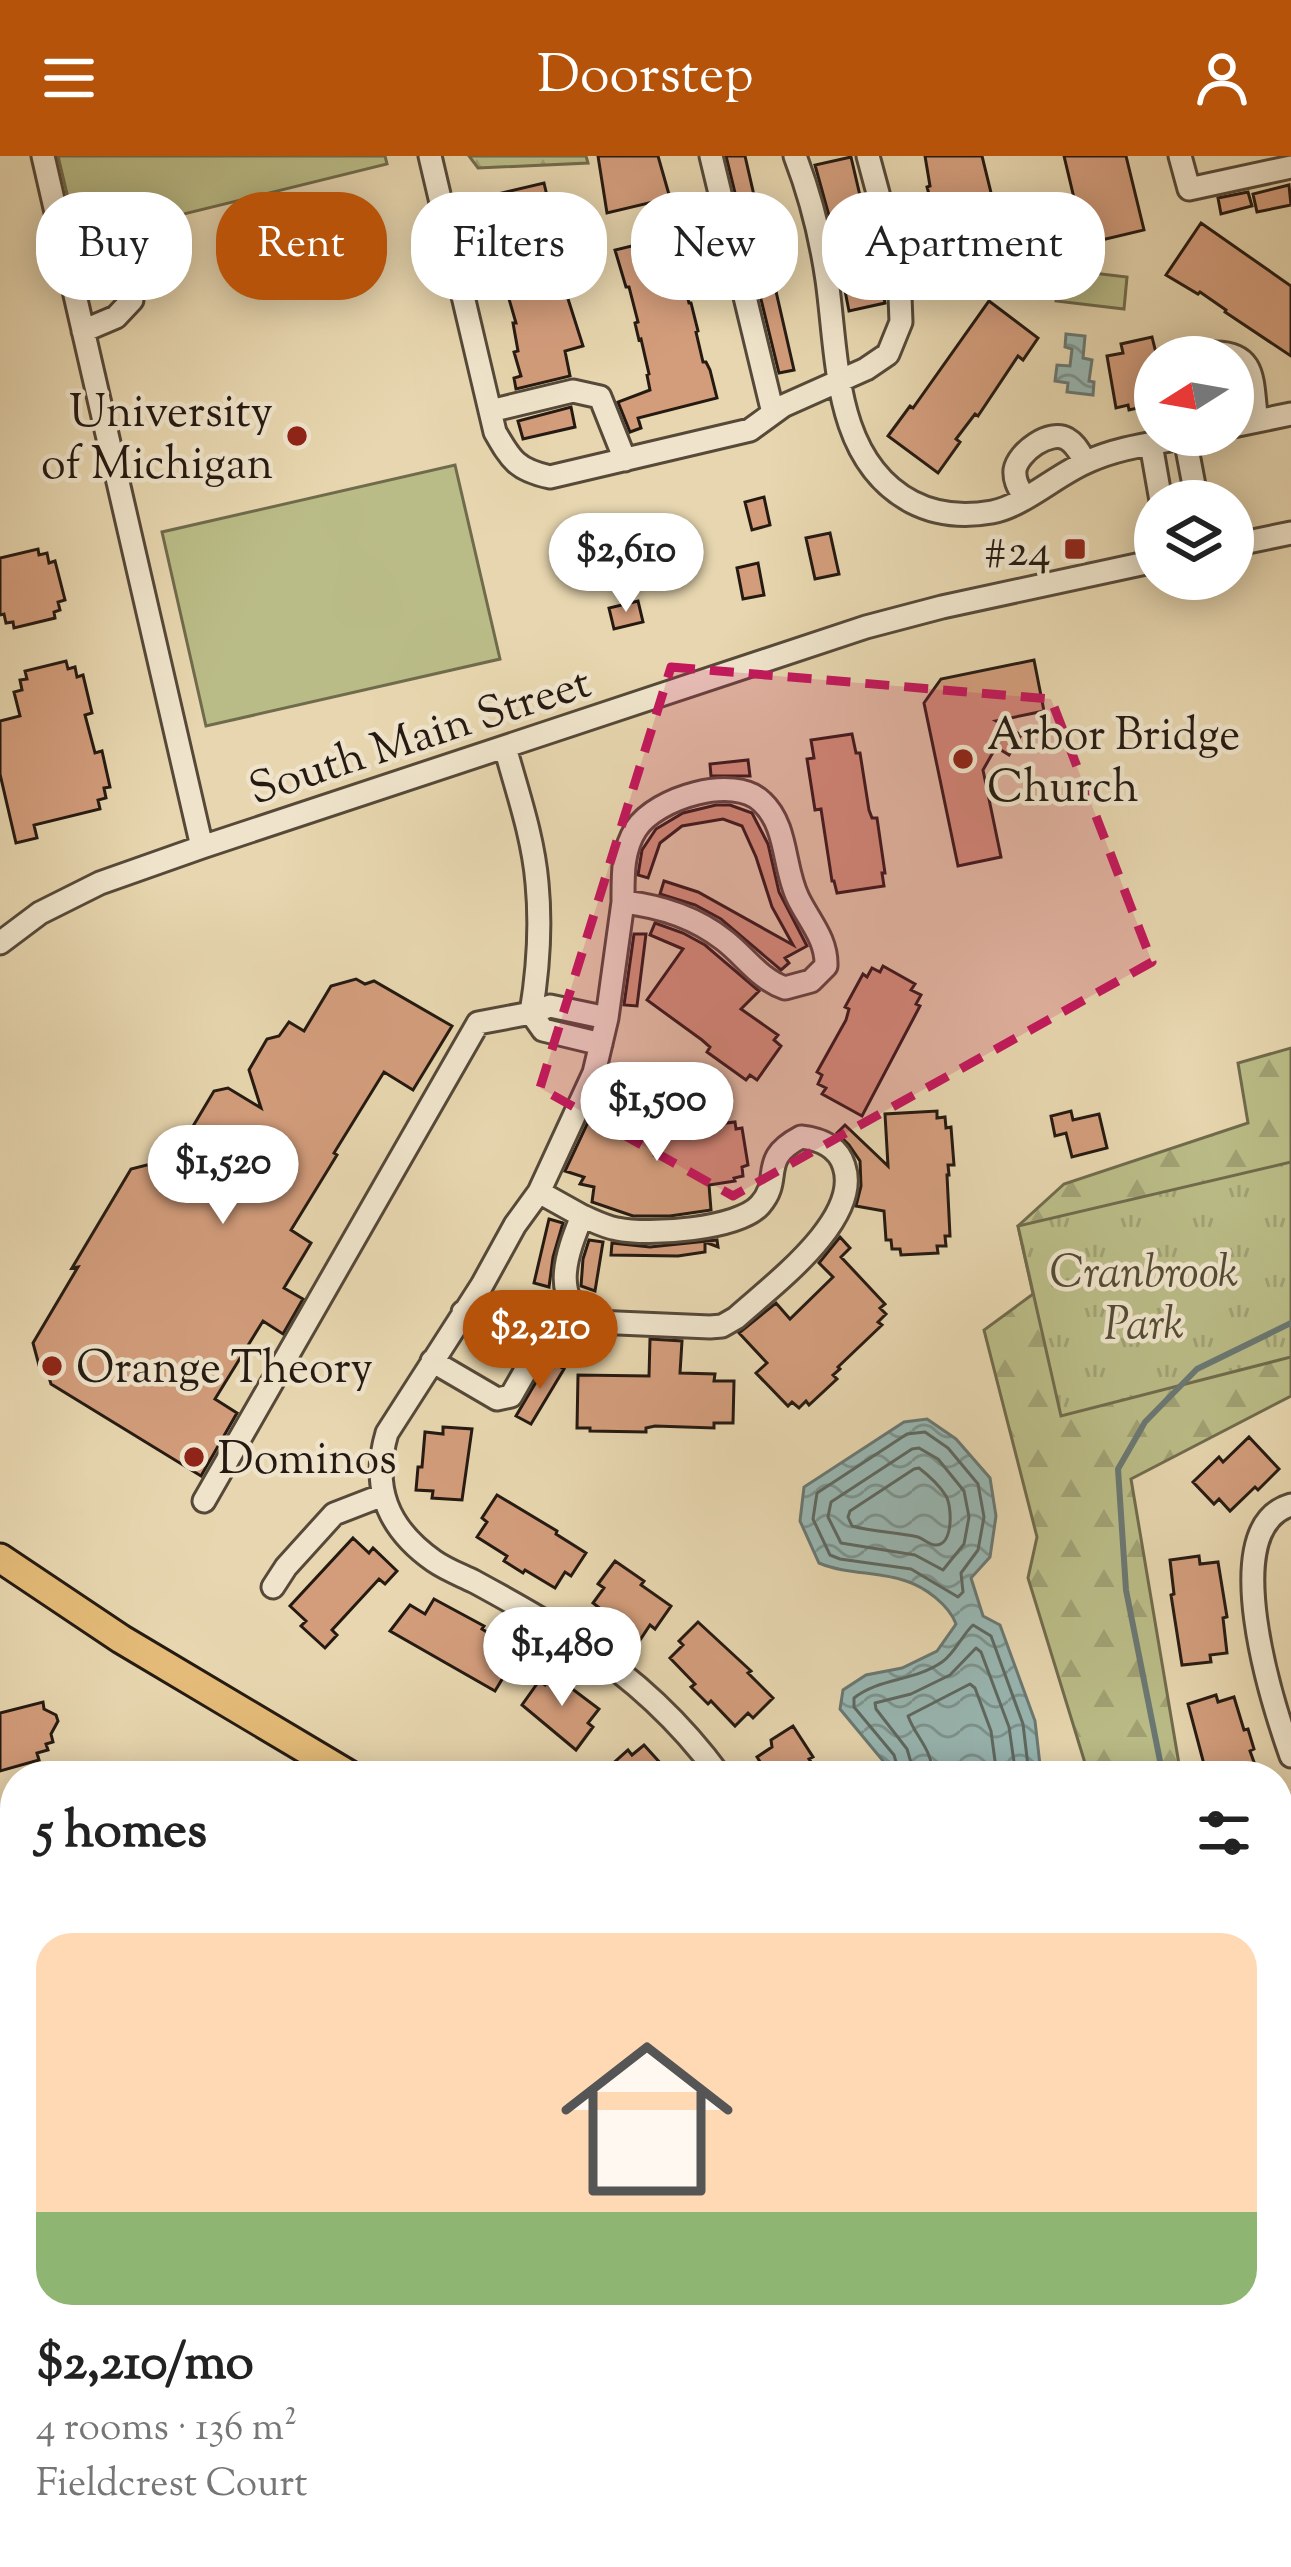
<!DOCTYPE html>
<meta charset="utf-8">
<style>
:root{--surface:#fff;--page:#f2f2f2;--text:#222;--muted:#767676;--line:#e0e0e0;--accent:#b45309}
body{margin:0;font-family:"Sorts Mill Goudy",serif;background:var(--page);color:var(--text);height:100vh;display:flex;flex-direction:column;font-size:45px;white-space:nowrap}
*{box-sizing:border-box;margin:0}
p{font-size:39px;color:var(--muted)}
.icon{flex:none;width:66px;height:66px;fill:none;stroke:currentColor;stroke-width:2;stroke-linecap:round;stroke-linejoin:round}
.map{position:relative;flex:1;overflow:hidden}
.drawer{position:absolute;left:0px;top:1605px;width:1293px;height:807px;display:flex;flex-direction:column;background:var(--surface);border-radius:48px 48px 0 0;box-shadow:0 6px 30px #0003}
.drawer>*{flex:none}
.top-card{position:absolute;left:36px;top:36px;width:1221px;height:108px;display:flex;gap:24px}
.needle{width:78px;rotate:259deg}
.controls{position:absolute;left:1134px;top:180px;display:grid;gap:24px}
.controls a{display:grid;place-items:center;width:120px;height:120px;border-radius:50%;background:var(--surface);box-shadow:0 6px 30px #0003;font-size:60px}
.price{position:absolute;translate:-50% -102px;padding:0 27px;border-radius:42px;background:#fff;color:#222;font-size:39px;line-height:78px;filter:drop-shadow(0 3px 6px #0008)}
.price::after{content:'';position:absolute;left:50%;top:72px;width:36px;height:27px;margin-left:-18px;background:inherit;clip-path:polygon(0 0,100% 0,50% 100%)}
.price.selected{background:var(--accent);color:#fff}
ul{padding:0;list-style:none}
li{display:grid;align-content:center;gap:24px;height:636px;padding:0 36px}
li+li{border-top:3px solid var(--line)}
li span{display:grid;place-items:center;height:372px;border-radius:36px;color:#555}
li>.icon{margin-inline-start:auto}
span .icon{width:216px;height:216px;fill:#fffc;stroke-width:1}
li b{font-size:51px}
h2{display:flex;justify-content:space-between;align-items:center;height:144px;padding:0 36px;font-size:51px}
.tag{padding:0 42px;border-radius:48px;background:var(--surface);box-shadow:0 6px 30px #0003;font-size:42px;line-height:108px}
.tag.selected{background:var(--accent);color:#fff}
header{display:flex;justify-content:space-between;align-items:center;height:156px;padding:0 36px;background:var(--accent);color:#fff;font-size:54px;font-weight:600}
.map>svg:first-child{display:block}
</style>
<header><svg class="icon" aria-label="menu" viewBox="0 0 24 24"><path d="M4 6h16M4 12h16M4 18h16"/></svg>Doorstep<svg class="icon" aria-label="person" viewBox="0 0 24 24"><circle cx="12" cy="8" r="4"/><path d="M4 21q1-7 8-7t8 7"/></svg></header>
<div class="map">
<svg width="1291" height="2411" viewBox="0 0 1291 2411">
<defs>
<pattern id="forest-firs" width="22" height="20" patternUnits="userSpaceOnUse" patternTransform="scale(3)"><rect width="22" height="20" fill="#babc87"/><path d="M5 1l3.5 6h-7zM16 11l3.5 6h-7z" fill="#a0a174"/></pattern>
<pattern id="park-tufts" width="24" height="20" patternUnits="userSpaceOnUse" patternTransform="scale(3)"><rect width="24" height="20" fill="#babc87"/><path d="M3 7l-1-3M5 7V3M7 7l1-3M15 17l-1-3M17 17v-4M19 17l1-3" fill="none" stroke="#a0a174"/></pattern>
<pattern id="water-waves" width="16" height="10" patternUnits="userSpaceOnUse" patternTransform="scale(3)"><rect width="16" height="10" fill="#98b7b3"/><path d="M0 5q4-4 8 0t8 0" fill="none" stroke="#7c9490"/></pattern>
</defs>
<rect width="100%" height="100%" fill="#e7d6af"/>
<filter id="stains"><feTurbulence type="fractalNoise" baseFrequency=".00167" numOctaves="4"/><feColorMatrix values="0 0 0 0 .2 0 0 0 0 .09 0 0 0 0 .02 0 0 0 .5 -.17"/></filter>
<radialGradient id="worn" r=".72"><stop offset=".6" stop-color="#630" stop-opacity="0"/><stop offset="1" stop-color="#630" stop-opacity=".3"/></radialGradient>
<path fill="url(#forest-firs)" stroke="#706b4c" stroke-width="3" d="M469 0H586L588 7 478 12Z
M1291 892V1240L1131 1323 1181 1620H1089L1028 1422 1037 1381 984 1174 1033 1138 1018 1070 1064 1028 1248 967 1238 907Z"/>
<path fill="url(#park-tufts)" stroke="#706b4c" stroke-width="3" d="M1291 1006V1201L1061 1260 1018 1070Z"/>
<path fill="#babc87" stroke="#706b4c" stroke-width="3" d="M58 0H385L387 8 78 84Z
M1059 113 1127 121 1124 153 1056 145Z
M455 309 500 503 206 570 162 376Z"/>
<path fill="url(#water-waves)" stroke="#6a7873" stroke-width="3" d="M1066 178 1085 180 1083 202 1092 204 1089 225 1094 226 1093 239 1067 236 1068 227 1055 225 1057 209 1070 210 1072 193 1065 191Z
M927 1263 956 1283 990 1322 996 1360 990 1401 971 1422 983 1460 1000 1469 1035 1565 1040 1609 1046 1620H889L884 1606 840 1553 843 1534 866 1519 902 1512 937 1495 956 1468C949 1449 925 1431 906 1425 878 1415 847 1419 819 1407L800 1365 804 1331 904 1266Z"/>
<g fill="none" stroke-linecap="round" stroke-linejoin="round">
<path stroke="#5e6862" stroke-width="3" d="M925 1276 948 1292 978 1328 984 1361 978 1394 961 1417 963 1436 958 1441 911 1413 840 1403 830 1399 813 1363 817 1337 907 1278Z
M919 1292 938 1303 964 1335 969 1361 964 1388 943 1414 915 1399 841 1387 828 1361 831 1346 912 1293Z
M914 1313 919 1312C928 1319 940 1330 946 1340 952 1350 954 1390 935 1389 929 1389 924 1383 918 1381 896 1376 873 1376 852 1370L848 1361 850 1355Z
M900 1620 894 1599 854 1551V1542C879 1522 915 1525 942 1506 955 1497 962 1479 973 1469L991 1480 1023 1568 1028 1610 1032 1620
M915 1620 907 1593 876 1553 875 1547 911 1538 950 1519 976 1492 981 1496 1009 1571 1016 1620
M933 1620C932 1592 916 1582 908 1560L970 1528 975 1532 991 1575 997 1620"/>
<path stroke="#6a7873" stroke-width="6" d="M1163 1620 1126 1434 1118 1313 1145 1266 1197 1213 1291 1167
M1110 2411 1113 2397"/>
</g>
<path fill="#d39d7c" stroke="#251a12" stroke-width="3" d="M598 0H658L670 42 607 57Z
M726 0H745L794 214 779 217Z
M925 0H982L1008 106 948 120 935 52 933 53 927 31 930 30Z
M1064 0H1126L1144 74 1085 88Z
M851 1 885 147 849 155 833 74 815 9Z
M544 27 551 57 549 67 564 123 562 124 583 190 565 195 570 220 516 233 514 222 521 220 514 196 518 195 513 167H516L500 112 503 111 495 79 493 80 481 42Z
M1289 29 1291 49 1257 56 1253 38Z
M1248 36 1252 50 1221 58 1218 42Z
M1201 67 1291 130V200L1225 156 1226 154 1200 136 1198 138 1166 119Z
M677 79 685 109V118L682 119 689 147H691L698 175 696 176 703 206H706L710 214 717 242 638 262 641 272 630 276 618 246 650 234 647 219 649 218 641 183 639 184 635 167 638 166 629 131H626L615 94Z
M989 145 1038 182 1023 204 1018 200 978 260 975 258 956 283 960 286 938 317 888 280 910 250 913 252Z
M1152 181 1157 201 1155 272 1148 273 1142 251 1129 254 1128 249 1116 252 1107 200 1123 197 1121 188Z
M571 251 575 271 523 283 518 265Z
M764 341 770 369 752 374 745 346Z
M830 377 839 418 815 423 806 382Z
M38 393 39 399 47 397 49 407 55 405 65 444 58 446 60 454 54 456 55 462 14 472 13 466 6 467 4 458 0 459V402Z
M758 407 764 439 743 443 737 412Z
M638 445 643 466 614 473 609 452Z
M1034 504 1044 555 996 565 1021 579 1009 599 996 591 983 614 1001 701 958 710 924 547 941 523Z
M66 505 68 513 75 511 77 521 83 519 92 557 85 559 95 597 102 595 110 631 104 632 106 642 98 644 100 653 34 669 37 682 16 687 0 618V565L20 560 14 536 22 534 20 524 27 523 25 515Z
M852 578 856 597H860L869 654 872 662H877L885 717H882L884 730 837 737 834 725H832L821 653 815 654 807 603 814 602 811 584Z
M748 604 750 620H711L710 608Z
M716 649H730L752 657 768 688 779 736 807 790 785 802 789 807 781 814 721 763 695 749 660 738 664 725 698 736 793 789 772 751 756 701 742 670 723 663 682 670 660 687 648 722 638 719 642 694 656 673 683 657Z
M655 767 683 777 705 789 759 835 741 853 778 879 774 884 781 890 757 924 750 919 746 924 707 896 710 891 702 884 647 844 683 793 650 779Z
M634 778H646L637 850 624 849Z
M883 810 915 828 911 834 921 839 916 848 920 850 862 960 822 938 826 932 818 928 822 919 817 916 846 864 849 853 845 851 863 818 867 821 872 812 880 816Z
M356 823 365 828 374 825 452 870 413 934 384 916 334 997 337 999 291 1074 311 1087 284 1132 303 1143 283 1178 263 1165 215 1243 237 1257 201 1320 51 1228 48 1218 40 1213 33 1187 78 1111 72 1112 131 1013 151 1008 160 994 174 1002 214 935 228 932 261 952 249 914 267 883 279 880 289 866 304 875 331 830Z
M596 949 608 955 601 970 654 962 655 970 665 968V971L725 961 726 967 735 966 736 973 742 972 748 1009 742 1011 743 1020 734 1022 735 1025 709 1029 711 1054 670 1060H633L592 1046 594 1031 580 1028 584 1021 565 1015Z
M937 955V962L945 961 946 972 951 971 954 1009H948L949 1019H947L950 1080H945L946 1090H937L938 1097 901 1099 900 1093H892L891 1084H886L884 1055 856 1050 861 1030 860 1005 849 989 837 977 845 969 888 1010 885 958Z
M1071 955 1073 964 1099 958 1107 992 1072 1001 1066 977 1055 980 1051 960Z
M549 1063 563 1067 553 1101 549 1131 534 1127Z
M840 1081 850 1092 841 1101 885 1148 880 1152 886 1158 878 1166 882 1169 838 1211 840 1213 833 1219 837 1223 809 1249 806 1245 799 1252 792 1246 788 1250 756 1217 767 1207 739 1177 776 1147 790 1163 833 1121 819 1107Z
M589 1084 603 1086 595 1135 581 1130 583 1103Z
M717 1084 718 1091 705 1086V1096L678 1100 611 1099 612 1087 650 1091Z
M650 1183 682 1185 680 1217 715 1218 714 1225H734L733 1267H714V1272L655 1270 646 1272V1276L590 1275V1272H577L578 1219 649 1220Z
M549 1204 564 1213 531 1268 516 1260Z
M443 1271 472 1273 462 1344 432 1342 433 1335 416 1334 418 1311H422L425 1276 443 1278Z
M1249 1281 1279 1313 1258 1334 1255 1331 1230 1355 1219 1343 1214 1348 1193 1326 1219 1301 1223 1306Z
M497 1339 557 1375 556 1378 586 1397 571 1420 565 1416 555 1432 525 1414 523 1417 504 1405 507 1400 477 1381 487 1366 482 1362Z
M353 1382 369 1397 373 1392 397 1415 385 1428 379 1423 332 1474 337 1479 325 1492 301 1470 306 1465 290 1450Z
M1199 1400 1200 1408 1218 1406 1227 1461 1223 1462 1227 1497 1210 1499 1211 1506 1182 1509 1171 1439 1174 1438 1170 1404Z
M615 1405 644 1425 641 1429 671 1450 655 1473 650 1469 640 1484 593 1447 604 1432 598 1428Z
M434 1443 484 1470 482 1473 513 1492 504 1507 510 1510 495 1535 390 1475 410 1449 425 1458Z
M698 1466 751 1515 748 1517 773 1542 753 1562 748 1557 735 1570 711 1545 708 1548 691 1531 695 1528 670 1502 683 1489 679 1485Z
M556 1514 574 1528 571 1532 599 1553 588 1567 593 1571 576 1594 522 1549 539 1525 545 1529Z
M1216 1539 1218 1546 1234 1541 1244 1574 1248 1573 1254 1593 1250 1595 1259 1620H1210L1209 1616H1206L1188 1548Z
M43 1546 44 1553 56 1559 58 1565 51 1578 53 1586 46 1588 48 1594 37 1597 39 1604 0 1615V1557Z
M793 1570 813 1601 809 1603 821 1620H786L781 1613 769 1620 757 1601 772 1591 771 1584Z
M644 1589 672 1620H599L628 1594 632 1599Z"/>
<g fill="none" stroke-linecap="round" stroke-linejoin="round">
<g stroke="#564939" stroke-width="27">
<path id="minor" d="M43 0 202 691
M430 0 495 276C511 304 517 314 550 321L750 274 783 250 866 213 888 198 901 166 899 115 868 0
M711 0 773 257
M795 0C810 39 821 83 827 124 838 201 833 304 912 346 937 359 964 361 992 356 1024 350 1057 318 1089 305 1122 290 1160 287 1195 279
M1180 0 1189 33 1291 11
M83 175 116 161 132 144
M1212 197C1259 195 1251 229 1257 265
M490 255 573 235 600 241 625 304
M1233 270 1291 258
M1185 282 1197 345
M1151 288 1161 345
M1024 341C1019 332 1014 325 1015 314 1018 296 1050 273 1067 283 1076 288 1080 298 1086 306
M1233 389 1291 377
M505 591C517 635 533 680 537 727 541 769 538 815 531 857
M0 787 40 757 100 727 202 691 866 471 942 451 1155 405
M531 857 543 874 601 888
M801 981C819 983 838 990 844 1010 862 1064 771 1130 736 1162L722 1170 710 1171 595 1166C548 1146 567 1097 582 1060 594 1065 605 1071 617 1073 649 1080 739 1073 760 1049 784 1022 757 1004 801 981Z
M539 1036 515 1069 482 1129 387 1277C371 1331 387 1372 434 1405 447 1414 461 1419 475 1426 510 1445 546 1465 579 1487 633 1522 682 1568 720 1620
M582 1060 539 1036 594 917 607 862 623 746C659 750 696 762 724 784 745 800 759 823 785 832L811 825 826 810C827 783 809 765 798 742 783 712 788 670 762 646 734 618 656 642 636 673 622 694 623 721 623 746
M432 1205 497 1243 511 1240 531 1205 525 1191 463 1156
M204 1345 478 867 531 857 550 850 607 862
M1291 1349C1215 1371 1273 1549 1291 1600
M273 1431 286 1411 334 1358 383 1339
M13 2198 15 2211
M1278 2213 1291 2196
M0 2358 15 2355
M294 2397 309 2411
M1211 2397 1220 2411
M336 2411 350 2397
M919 2411 925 2397"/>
</g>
<g stroke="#251a12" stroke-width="33">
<path id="major" d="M0 1402 121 1483 351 1620
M1278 2180 1291 2187"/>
</g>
<use href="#minor" stroke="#efe4cb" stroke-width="21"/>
<use href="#major" stroke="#e4bb78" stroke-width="27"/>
</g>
<path fill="#c2185b" fill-opacity="0.2" stroke="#c2185b" stroke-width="9" stroke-dasharray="24 15" stroke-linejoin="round" d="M671 511 1051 543 1152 806 733 1040 540 932Z"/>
<g fill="#8f2418" stroke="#efe4cb" stroke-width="4.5">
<circle cx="297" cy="280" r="12"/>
<rect x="1063" y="381" width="24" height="24" rx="6"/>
<circle cx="963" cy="603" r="12"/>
<circle cx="52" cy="1210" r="12"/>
<circle cx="194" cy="1301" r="12"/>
</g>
<g text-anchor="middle" stroke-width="9" stroke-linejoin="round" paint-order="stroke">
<g font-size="45" fill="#251a12" stroke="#efe4cb" text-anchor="start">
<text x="273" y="270" text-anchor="end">University<tspan x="273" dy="52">of Michigan</tspan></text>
<text x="1051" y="409" text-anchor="end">#24</text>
<text x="987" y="593">Arbor Bridge<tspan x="987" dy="52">Church</tspan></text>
<text x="76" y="1226">Orange Theory</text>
<text x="218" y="1317">Dominos</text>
</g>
<g font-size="45" fill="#251a12" stroke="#efe4cb">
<text transform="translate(419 578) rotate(-18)" y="16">South Main Street</text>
</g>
<g font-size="45" font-style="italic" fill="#524b35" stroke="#efe4cb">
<text x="1144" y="1130">Cranbrook<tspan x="1144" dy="52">Park</tspan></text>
</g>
</g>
<rect width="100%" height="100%" filter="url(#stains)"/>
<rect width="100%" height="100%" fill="url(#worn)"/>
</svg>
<div class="controls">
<a><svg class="needle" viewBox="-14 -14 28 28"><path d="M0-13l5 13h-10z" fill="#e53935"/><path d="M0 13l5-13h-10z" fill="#767676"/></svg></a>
<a><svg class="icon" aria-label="layers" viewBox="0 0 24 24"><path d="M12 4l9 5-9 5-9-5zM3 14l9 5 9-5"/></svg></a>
</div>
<b class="price" style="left:626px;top:459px">$2,610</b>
<b class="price" style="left:657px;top:1008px">$1,500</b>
<b class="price" style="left:223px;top:1071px">$1,520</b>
<b class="price selected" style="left:540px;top:1236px">$2,210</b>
<b class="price" style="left:562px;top:1553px">$1,480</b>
<div class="top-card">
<a class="tag">Buy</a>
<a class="tag selected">Rent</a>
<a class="tag">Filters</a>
<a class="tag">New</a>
<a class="tag">Apartment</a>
</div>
<section class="drawer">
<h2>5 homes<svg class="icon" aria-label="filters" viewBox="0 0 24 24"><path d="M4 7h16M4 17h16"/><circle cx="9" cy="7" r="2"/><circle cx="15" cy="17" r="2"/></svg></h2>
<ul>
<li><span style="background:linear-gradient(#ffd9b3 75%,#8fb573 0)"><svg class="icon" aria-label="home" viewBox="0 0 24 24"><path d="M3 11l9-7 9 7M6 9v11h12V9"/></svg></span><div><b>$2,210/mo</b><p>4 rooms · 136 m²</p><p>Fieldcrest Court</p></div></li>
</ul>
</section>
</div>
